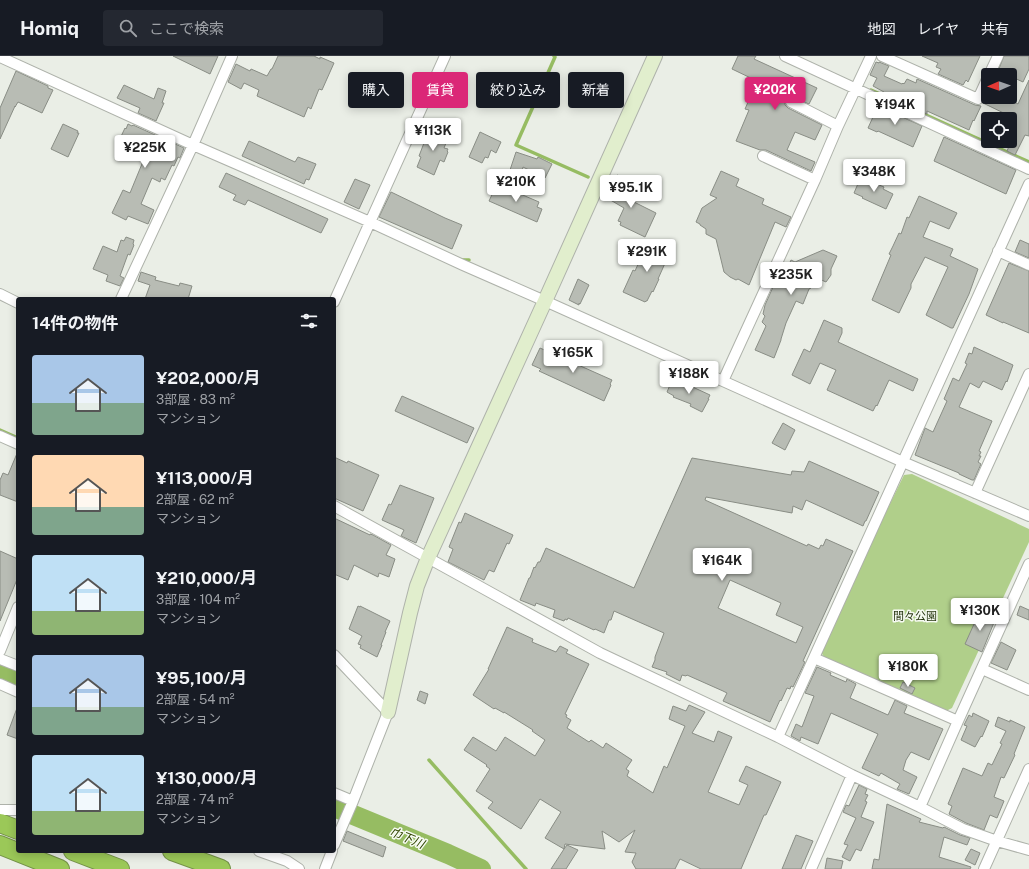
<!DOCTYPE html>
<html lang="ja">
<meta charset="utf-8">
<style>
:root{--surface:#171b24;--page:#242831;--text:#f1f3f6;--muted:#9ea1a6;--line:#363941;--accent:#db2777}
body{margin:0;font-family:"Public Sans","Noto Sans JP",sans-serif;background:var(--page);color:var(--text);height:100vh;display:flex;flex-direction:column;font-size:15px;white-space:nowrap}
*{box-sizing:border-box;margin:0}
p{font-size:13px;color:var(--muted)}
.icon{flex:none;width:22px;height:22px;fill:none;stroke:currentColor;stroke-width:2;stroke-linecap:round;stroke-linejoin:round}
.map{position:relative;flex:1;overflow:hidden}
.details{position:absolute;left:16px;top:241px;width:320px;height:556px;display:flex;flex-direction:column;background:var(--surface);border-radius:4px;box-shadow:0 2px 10px #0003}
.details>*{flex:none}
.banner{position:absolute;left:348px;top:16px;width:380px;height:36px;display:flex;gap:8px}
.needle{width:26px;rotate:268deg}
.buttons{position:absolute;left:981px;top:12px;display:grid;gap:8px}
.buttons a{display:grid;place-items:center;width:36px;height:36px;border-radius:4px;background:var(--surface);box-shadow:0 2px 10px #0003;font-size:20px}
.price{position:absolute;translate:-50% -34px;padding:0 9px;border-radius:4px;background:#fff;color:#222;font-size:13px;line-height:26px;filter:drop-shadow(0 1px 2px #0008)}
.price::after{content:'';position:absolute;left:50%;top:24px;width:12px;height:9px;margin-left:-6px;background:inherit;clip-path:polygon(0 0,100% 0,50% 100%)}
.price.current{background:var(--accent);color:#fff}
ul{padding:0;list-style:none}
li{display:flex;align-items:center;gap:12px;height:100px;padding:0 16px}
li span{display:grid;place-items:center;flex:none;width:112px;height:80px;border-radius:4px;color:#555}
li>.icon{margin-inline-start:auto}
span .icon{width:48px;height:48px;fill:#fffc;stroke-width:1}
li b{font-size:17px}
h2{display:flex;justify-content:space-between;align-items:center;height:48px;padding:0 16px;font-size:17px}
.pill{padding:0 14px;border-radius:4px;background:var(--surface);box-shadow:0 2px 10px #0003;font-size:14px;line-height:36px}
.pill.current{background:var(--accent);color:#fff}
header{display:flex;align-items:center;gap:24px;box-sizing:border-box;height:56px;padding:0 20px;background:var(--surface);border-bottom:1px solid var(--line)}
header strong{font-size:19px}
nav{display:flex;gap:22px;margin-inline-start:auto;font-size:14px}
.search{width:280px;height:36px;background:var(--page);display:flex;align-items:center;gap:10px;box-sizing:border-box;padding:0 14px;border-radius:4px;color:var(--muted);font-size:15px}
.map>svg:first-child{display:block}
</style>
<header>
<strong>Homiq</strong>
<div class="search"><svg class="icon" aria-label="search" viewBox="0 0 24 24"><circle cx="10" cy="10" r="6"/><path d="M15 15l6 6"/></svg>ここで検索</div>
<nav><a>地図</a><a>レイヤ</a><a>共有</a></nav>
</header>
<div class="map">
<svg width="1029" height="813" viewBox="0 0 1029 813">
<rect width="100%" height="100%" fill="#eaeee6"/>
<path fill="#b0cf8a" d="M912 418 1029 473V486L952 652 946 655 824 601 819 593 904 419Z"/>
<g fill="none" stroke-linecap="round" stroke-linejoin="round">
<path stroke="#96bc62" stroke-width="3.5" d="M554 0 555 1 516 89 588 121
M871 34 1029 106
M460 204H469
M0 374 18 382
M429 704 526 813"/>
<path stroke="#96bc62" stroke-width="20" d="M0 617 18 624
M334 751 448 798 481 813"/>
</g>
<path fill="#b8bcb4" stroke="#898d85" fill-rule="evenodd" d="M173 0H218L210 18Z
M278 0H314L320 3V1L334 7 322 34 319 33 311 53 308 51 304 61 257 40 259 34 244 27 241 33 228 26 236 8 250 15 251 13 267 20 271 13H272Z
M738 0H756L754 3 817 32 809 48 791 40 787 41 785 46V49L788 52 822 69 815 84 795 76 787 94 815 106 811 115 766 94H760L736 85 749 54 745 53 756 28 753 27 755 24 732 13Z
M922 0H980L968 26 966 24 963 29 938 18 941 13 936 11 938 7Z
M1004 0H1029V13L1023 26 1010 20V19H1008L998 15Z
M876 6 879 7V6L889 10 884 20 902 28 903 27 904 28 907 23 916 27 917 23 975 49 981 50 974 65 973 64 969 74 927 55V58L883 38 884 36 873 30 877 22 870 19Z
M16 15 48 30V32L53 34 42 57 18 46 15 51V50L0 83V52Z
M1029 24V80L1025 79 1015 99 1007 95 1010 88V71L1014 62 983 47 986 41H1004L1018 48Z
M124 29 154 43 158 32 166 35 162 47H164L156 65 138 57 140 52 117 42Z
M878 50 922 70 913 91 878 75 877 76 868 72Z
M63 68 78 75 77 77H79L68 101 51 93Z
M128 68 132 70 133 69 184 92 180 102 178 101 174 110 172 109 165 124 161 122 160 126 152 122 141 148 154 154 148 168 128 160 126 164 112 157 123 134 130 137 144 103 116 91 125 72 126 73Z
M429 74 448 82 444 92 448 93 447 95 448 96 444 106 440 104 434 119 417 111 421 101 419 100Z
M480 76 501 86 496 97 491 94 488 102 485 101 482 107 469 101Z
M944 81 1016 114 1006 138 934 105Z
M249 85 295 106 298 101 316 108 309 124 306 123 304 128 242 100Z
M516 96 537 103 538 101 552 108 545 122 523 111 521 119 510 114Z
M721 115 739 123 736 130 764 143 762 148 791 161 786 171 775 166 749 229 738 223 736 224 730 221 724 216 716 183 706 178V173L700 169V168L696 166 702 152 717 142 710 139Z
M226 117 328 163 321 177 248 144 245 149 233 144 236 139 219 131Z
M617 119 629 124 622 140 656 157 645 181 620 169 621 166 618 165 624 152 607 142Z
M355 123 370 129 359 153 344 146Z
M860 123 864 125 865 123 884 131 883 133 893 138 886 153 862 142 863 141 854 137Z
M497 128 539 146 537 151 542 153 537 166 489 145Z
M391 136 445 162 462 169 452 193 379 161Z
M919 140 957 157 949 173 930 165 923 181 953 193 950 200 978 213 969 238 953 272H951L926 259 948 211 925 201 911 228V232L899 257 872 244 891 199 889 198 893 190 899 177 901 178 907 161 909 162Z
M126 181 134 184 133 188 134 189 130 199 128 198 120 220 124 222 120 230 106 225 108 219 93 213 103 190 117 196 121 184 124 185Z
M1020 184 1029 188V202L1015 196Z
M648 186 670 196 658 223H659L653 236 652 235 647 245H646L645 246 623 236 633 214 635 215Z
M823 194 837 200 831 213V219L826 226 817 222V223L814 222 811 232 809 233 803 248 796 245 786 267 781 283V284L774 302 755 294 766 270 762 266 765 260 763 258 765 249 782 211 787 213 791 204 795 206Z
M1009 207 1029 215V277L1003 266V267L986 259Z
M141 216 156 221 155 224 179 230 180 227 192 230 188 243H145L150 229 138 225Z
M578 223 589 229 580 248 579 247V249L569 244Z
M824 264 842 272V277L838 286 918 323 913 335 889 324 877 350 876 349 873 355 827 334 836 314 820 307 810 328 792 319 804 293 810 296Z
M974 291 1013 309 1007 326 1006 325 1002 334 983 325 979 332 970 327 959 351 992 365 979 395 981 396 979 400H981L978 406 981 408 974 424H972L959 418V417L915 399 925 372 933 376 947 345 944 343 953 322 959 325 967 308 965 307 969 297 972 298Z
M540 292 612 324 610 328 611 329 604 345 539 315 541 313 532 309Z
M673 322 710 339 708 343H709L702 356 690 350 691 348 673 341 674 340 667 336Z
M402 340 474 372 467 387 395 355Z
M783 367 795 374 785 394 772 387Z
M18 395V446L0 439V424L3 417 8 419Z
M334 401 347 407 348 405 379 419 363 455 334 442Z
M692 402 791 419 792 415 804 416 809 405 879 436 866 465H865L863 470 806 444 802 454 793 450 792 457 706 441 705 444 807 490 808 488 819 493 821 489 823 490 826 483 853 495 803 605 805 606 793 631 791 630 790 633 787 632 781 645 780 644 770 666 723 645 727 637 723 635 687 619 686 620 682 619 680 625 666 618 667 616 652 611 655 604V601L664 577 614 555 611 564H609L604 577 595 573 594 574 568 562 567 564 565 563 564 565 553 561 555 554 536 547 535 550 520 544 529 522H530L534 511 535 512 538 506H540L546 492 634 532ZM730 524 781 547 776 559 803 571 796 587 718 552Z
M400 429 434 442 416 487 401 480 404 474 402 473 382 464 389 448 391 449Z
M465 457 513 479 509 488 507 487 494 516 489 514 484 524 448 506 453 493 449 491 459 466 461 467Z
M334 462 370 479V478L373 479 391 489 386 499 395 503 389 521 379 517 378 521 354 509 348 524 334 518Z
M0 495 18 503V521L0 565Z
M358 550 360 551V550L390 565 385 576H386L381 589H382L377 601 360 592 361 589 358 588 362 580 349 573Z
M1020 550 1029 554V564L1017 559Z
M979 557 995 564 982 596 965 588Z
M507 571 533 583 532 586 556 596 560 590 568 594 566 597 589 608 565 658 567 659 566 661 571 664 567 672 589 686 591 684 603 692 606 687 632 704 626 713 629 715 627 720 653 737 664 710 667 712 685 670 669 663 673 650 686 655 689 649 705 656 692 677 714 686 718 675 732 681 708 736 739 749 748 729 739 725 746 710 781 726 766 759H764L741 813H701L680 803 675 813H636L632 806 636 797 625 796 635 774 619 786 602 775 605 793 565 788 564 793 567 789 578 794 566 813H551L564 793 545 782 561 756 540 743 521 773 488 752 493 746 476 735 490 713 486 710 487 709 464 694 473 681 496 695 505 681 535 700 545 684 532 675 533 674 504 656V657L495 652 494 653 473 639 489 613H488Z
M1001 586 1016 594 1007 614 991 607Z
M817 611 831 617 830 619 846 626 847 623 856 628 850 642 888 659 895 644 907 650 904 657 943 673 929 704 911 696 906 704 903 714 917 721 909 738 897 733 900 728 881 717 879 720 862 712 878 678 831 657 818 688 801 681 800 685 791 680 796 668 802 671 814 640 805 637Z
M903 626 915 632 912 638 900 632Z
M420 635 428 638 425 648 417 644Z
M17 652H18V683L7 679Z
M973 657 989 665 982 681 981 680 975 691 961 684 967 670 964 669 969 659 972 661Z
M998 661 1010 666V664L1025 671 1014 698 1015 699 1004 722 1001 721 994 741 1004 745 997 762 990 759 984 774 966 767 949 758 952 750 948 748 963 712 982 720 988 707 992 709 1002 688 1000 687 1006 675 995 670Z
M859 729 867 733 865 738 868 739 865 745 867 746 861 761 874 766 861 795 856 793 850 805 842 801 848 789 844 788 856 762 843 756 846 749 849 750Z
M887 748 921 763 919 766 943 772 944 771 960 779 970 782 967 789 944 781 939 801 971 811 970 813H872L874 803 879 804Z
M347 775 386 791 383 801 343 785Z
M796 779 813 785 801 813H782Z
M971 793 980 797 975 809 965 804Z
M827 802 843 805 841 813H825Z"/>
<g fill="none" stroke-linecap="round" stroke-linejoin="round">
<g stroke="#aeb2aa" stroke-width="12">
<path id="street" d="M785 0 1029 113
M882 0 978 43 988 21
M0 1 193 89 370 166 463 209 545 245 903 406 1029 460
M989 19 998 0
M791 46 838 70
M763 100 815 124
M998 195 1029 209
M0 238 18 247
M121 243 193 89 232 0
M334 246 445 0
M723 325 815 124 838 70 871 0
M0 380 18 388
M975 437 1029 318
M334 450 600 597 778 681 852 719 920 751 963 773 997 785 1029 794
M0 595 18 551
M334 599 388 656 353 745 334 789
M814 602 958 665
M0 603 18 610
M982 613 1029 634
M0 628 18 636
M778 681 1029 128
M334 737 353 745
M920 751 958 665 1029 508
M0 754H18
M259 795 287 805 299 813
M325 813 332 795
M811 813 852 719
M984 813 1029 713"/>
</g>
<g stroke="#aeb2aa" stroke-width="16">
<path id="secondary" d="M388 656 410 557 417 530 428 502 545 245 655 0"/>
</g>
<g stroke="#749248" stroke-width="20">
<path id="highway" d="M0 767 18 774
M0 789 60 813
M73 795 120 813
M172 795 221 813"/>
</g>
<use href="#street" stroke="#fff" stroke-width="10"/>
<use href="#secondary" stroke="#e1eecd" stroke-width="14"/>
<use href="#highway" stroke="#9bc858" stroke-width="18"/>
</g>
<g text-anchor="middle" stroke-width="3" stroke-linejoin="round" paint-order="stroke">
<g font-size="11" fill="#273611" stroke="#f7fbf3">
<text x="915" y="564">間々公園</text>
</g>
<g font-size="12" font-style="italic" fill="#304602" stroke="#f7fbf3">
<text transform="translate(407 782) rotate(23)" y="4">巾下川</text>
</g>
</g>
</svg>
<div class="buttons">
<a><svg class="needle" viewBox="-14 -14 28 28"><path d="M0-13l5 13h-10z" fill="#e53935"/><path d="M0 13l5-13h-10z" fill="#9ea1a6"/></svg></a>
<a><svg class="icon" aria-label="locate" viewBox="0 0 24 24"><circle cx="12" cy="12" r="6"/><path d="M12 2v4M12 18v4M2 12h4M18 12h4"/></svg></a>
</div>
<b class="price current" style="left:775px;top:55px">¥202K</b>
<b class="price" style="left:895px;top:70px">¥194K</b>
<b class="price" style="left:433px;top:96px">¥113K</b>
<b class="price" style="left:145px;top:113px">¥225K</b>
<b class="price" style="left:874px;top:137px">¥348K</b>
<b class="price" style="left:516px;top:147px">¥210K</b>
<b class="price" style="left:631px;top:153px">¥95.1K</b>
<b class="price" style="left:647px;top:217px">¥291K</b>
<b class="price" style="left:791px;top:240px">¥235K</b>
<b class="price" style="left:573px;top:318px">¥165K</b>
<b class="price" style="left:689px;top:339px">¥188K</b>
<b class="price" style="left:722px;top:526px">¥164K</b>
<b class="price" style="left:980px;top:576px">¥130K</b>
<b class="price" style="left:908px;top:632px">¥180K</b>
<div class="banner">
<a class="pill">購入</a>
<a class="pill current">賃貸</a>
<a class="pill">絞り込み</a>
<a class="pill">新着</a>
</div>
<section class="details">
<h2>14件の物件<svg class="icon" aria-label="filters" viewBox="0 0 24 24"><path d="M4 7h16M4 17h16"/><circle cx="9" cy="7" r="2"/><circle cx="15" cy="17" r="2"/></svg></h2>
<ul>
<li><span style="background:linear-gradient(#a9c7e8 60%,#7fa58c 0)"><svg class="icon" aria-label="home" viewBox="0 0 24 24"><path d="M3 11l9-7 9 7M6 9v11h12V9"/></svg></span><div><b>¥202,000/月</b><p>3部屋 · 83 m²</p><p>マンション</p></div></li>
<li><span style="background:linear-gradient(#ffd9b3 65%,#7fa58c 0)"><svg class="icon" aria-label="home" viewBox="0 0 24 24"><path d="M3 11l9-7 9 7M6 9v11h12V9"/></svg></span><div><b>¥113,000/月</b><p>2部屋 · 62 m²</p><p>マンション</p></div></li>
<li><span style="background:linear-gradient(#bfe0f5 70%,#8fb573 0)"><svg class="icon" aria-label="home" viewBox="0 0 24 24"><path d="M3 11l9-7 9 7M6 9v11h12V9"/></svg></span><div><b>¥210,000/月</b><p>3部屋 · 104 m²</p><p>マンション</p></div></li>
<li><span style="background:linear-gradient(#a9c7e8 65%,#7fa58c 0)"><svg class="icon" aria-label="home" viewBox="0 0 24 24"><path d="M3 11l9-7 9 7M6 9v11h12V9"/></svg></span><div><b>¥95,100/月</b><p>2部屋 · 54 m²</p><p>マンション</p></div></li>
<li><span style="background:linear-gradient(#bfe0f5 70%,#8fb573 0)"><svg class="icon" aria-label="home" viewBox="0 0 24 24"><path d="M3 11l9-7 9 7M6 9v11h12V9"/></svg></span><div><b>¥130,000/月</b><p>2部屋 · 74 m²</p><p>マンション</p></div></li>
</ul>
</section>
</div>
